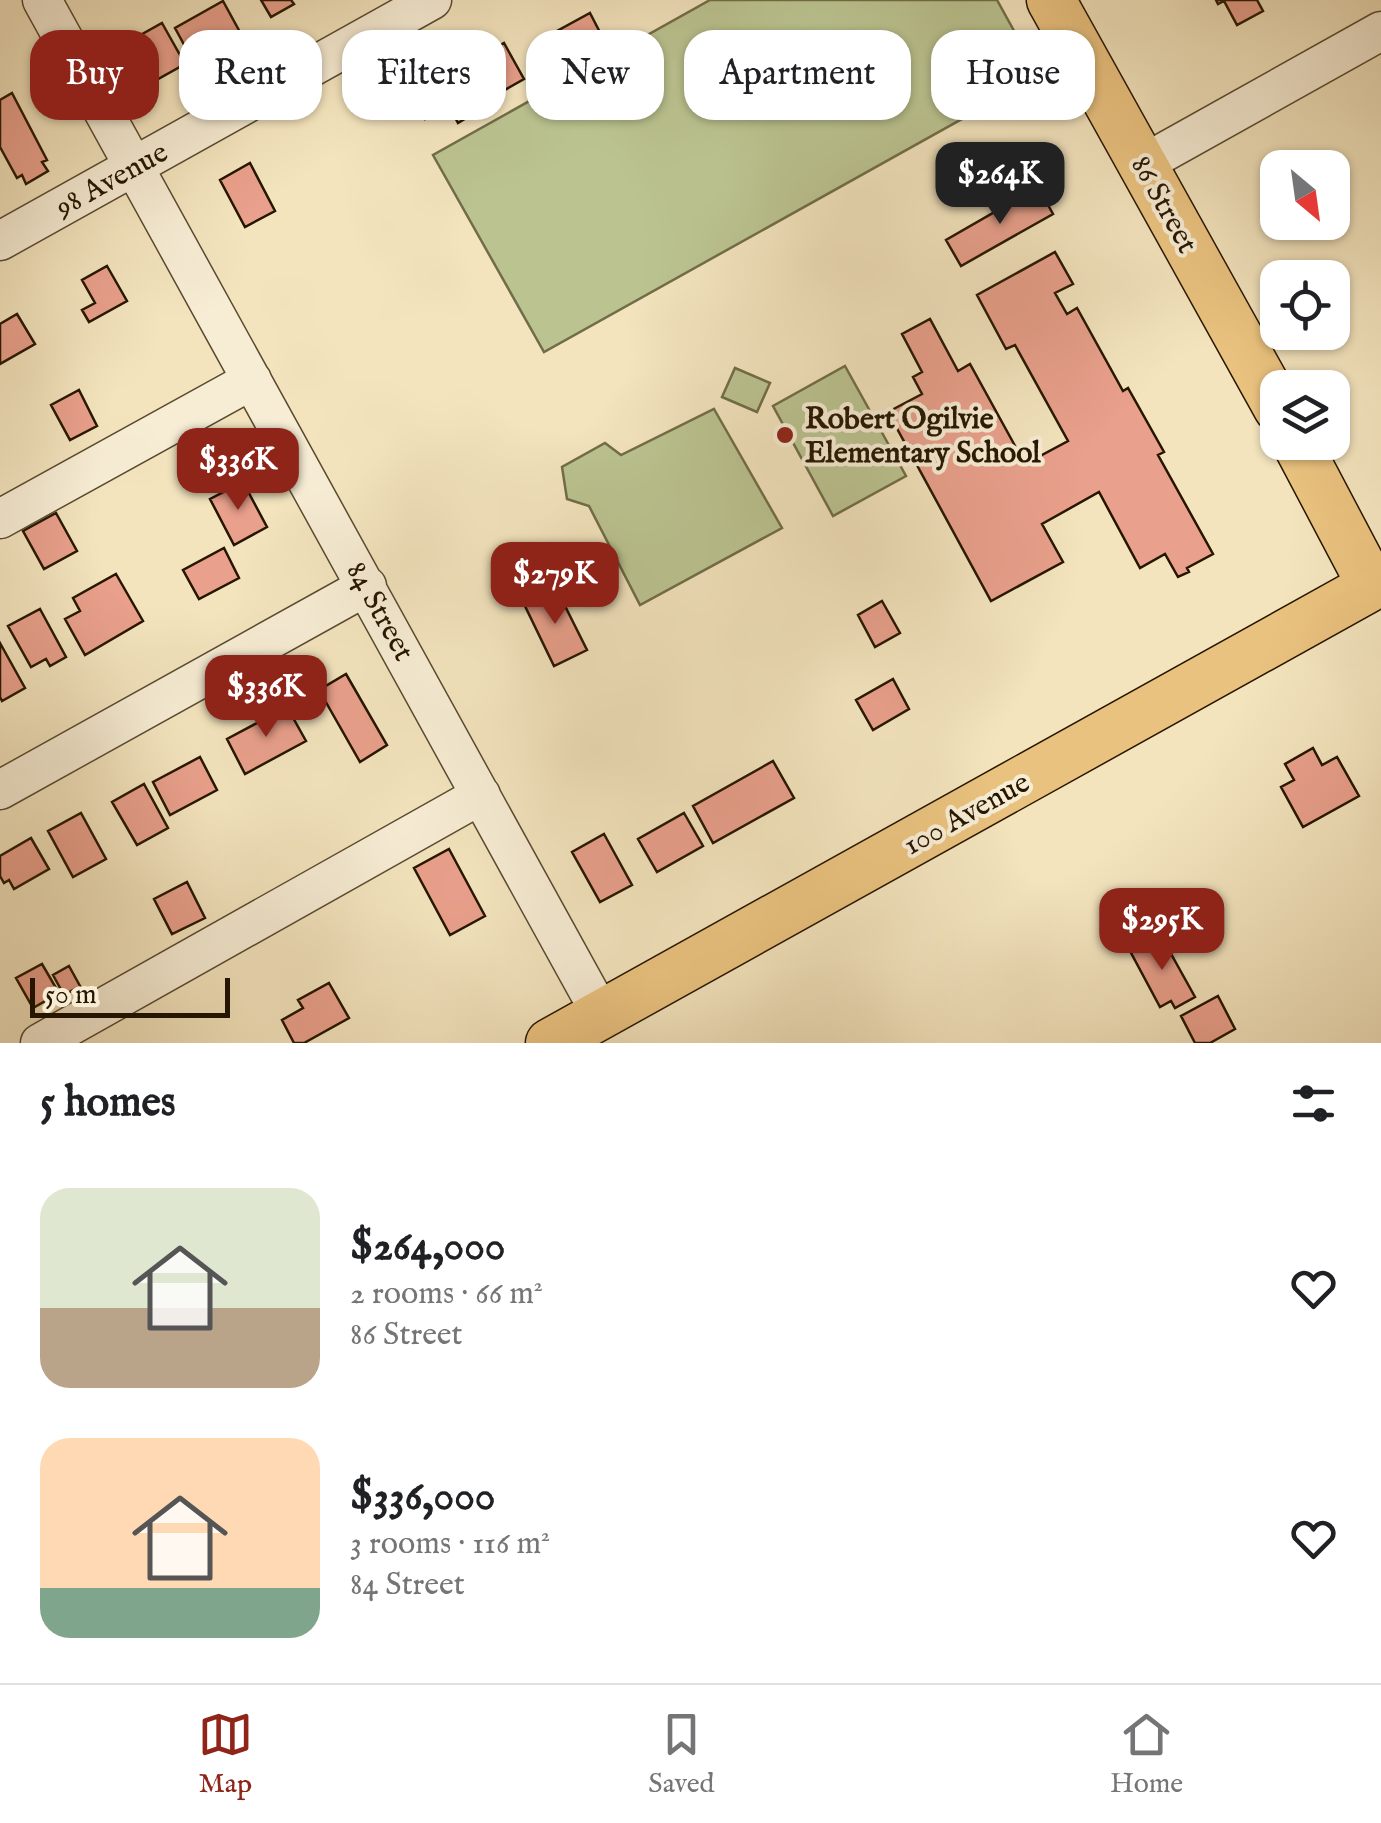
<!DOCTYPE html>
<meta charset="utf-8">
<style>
:root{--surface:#fff;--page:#f2f2f2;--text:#202124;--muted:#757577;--line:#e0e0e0;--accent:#8f2418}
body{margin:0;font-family:"IM FELL English",serif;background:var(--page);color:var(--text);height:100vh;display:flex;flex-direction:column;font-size:38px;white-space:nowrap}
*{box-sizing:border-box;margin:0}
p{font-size:32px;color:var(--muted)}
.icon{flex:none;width:55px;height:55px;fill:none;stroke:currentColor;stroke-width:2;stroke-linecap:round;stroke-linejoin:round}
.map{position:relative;height:1043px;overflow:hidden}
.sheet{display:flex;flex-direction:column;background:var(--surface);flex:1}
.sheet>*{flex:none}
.banner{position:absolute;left:30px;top:30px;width:1322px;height:90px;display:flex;gap:20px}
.needle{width:65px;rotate:151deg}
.tools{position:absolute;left:1260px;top:150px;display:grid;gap:20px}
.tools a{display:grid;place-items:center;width:90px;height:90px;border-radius:20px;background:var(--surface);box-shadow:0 2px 8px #0004;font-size:50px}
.scale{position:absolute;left:30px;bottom:25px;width:200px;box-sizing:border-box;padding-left:10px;border:5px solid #261600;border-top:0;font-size:28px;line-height:35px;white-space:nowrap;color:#261600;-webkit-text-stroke:8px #f7edd5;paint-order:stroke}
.price{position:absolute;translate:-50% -85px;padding:0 22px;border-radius:20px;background:var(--accent);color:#fff;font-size:32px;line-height:65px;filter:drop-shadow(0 2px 5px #0008)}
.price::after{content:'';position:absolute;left:50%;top:60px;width:30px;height:22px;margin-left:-15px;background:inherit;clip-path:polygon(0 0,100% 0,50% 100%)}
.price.selected{background:#222;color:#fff}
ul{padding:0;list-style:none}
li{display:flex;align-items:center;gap:30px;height:250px;padding:0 40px}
li span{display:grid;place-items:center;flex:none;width:280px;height:200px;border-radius:30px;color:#555}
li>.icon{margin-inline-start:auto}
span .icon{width:120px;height:120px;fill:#fffc;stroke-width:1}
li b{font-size:42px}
h2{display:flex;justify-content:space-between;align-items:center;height:120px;padding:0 40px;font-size:42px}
.chip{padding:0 35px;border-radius:30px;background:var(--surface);box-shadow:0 2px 8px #0004;font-size:35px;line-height:90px}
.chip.selected{background:var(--accent);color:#fff}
.tab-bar{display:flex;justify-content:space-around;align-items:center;height:140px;border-top:2px solid var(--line);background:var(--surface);font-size:28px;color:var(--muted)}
.tab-bar a{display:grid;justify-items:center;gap:5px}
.tab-bar .selected{color:var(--accent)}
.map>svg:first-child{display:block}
</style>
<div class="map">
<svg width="1381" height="1043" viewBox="0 0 1381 1043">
<rect width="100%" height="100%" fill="#f3e4be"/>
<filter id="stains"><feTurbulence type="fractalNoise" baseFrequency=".002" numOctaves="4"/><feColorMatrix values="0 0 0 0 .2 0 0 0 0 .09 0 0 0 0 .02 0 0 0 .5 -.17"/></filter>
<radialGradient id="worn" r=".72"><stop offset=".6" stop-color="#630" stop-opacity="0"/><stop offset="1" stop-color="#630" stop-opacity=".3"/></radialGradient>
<path fill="#bbc491" stroke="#706d48" stroke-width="2.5" d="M710 0H997L1039 76 544 352 433 155Z
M845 366 906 476 833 516 773 406Z
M735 368 770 383 757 412 722 397Z
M714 409 782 528 640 605 589 506 567 499 562 467 605 443 621 455Z"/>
<path fill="#e9a08c" stroke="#261600" stroke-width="2.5" d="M261 0H291L294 4 271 17Z
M1216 0H1257L1263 11 1237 25 1224 1 1218 4Z
M223 1 241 34 193 61 175 28Z
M590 13 606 44 551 73 535 43Z
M162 23 185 64 151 83 128 42Z
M504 43 524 79 496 95 493 89 475 99 481 109 458 123 449 106 425 119 412 95Z
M12 93 47 160 42 162 48 171 26 184 22 175 17 178 0 147V100Z
M250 163 275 211 245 227 220 180Z
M1038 187 1053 214 961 266 946 240Z
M1055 252 1073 284 1055 293 1067 314 1077 308 1123 391 1128 388 1164 452 1158 455 1213 554 1187 568 1189 572 1178 577 1165 554 1140 568 1099 492 1042 524 1063 562 991 601 888 412 922 394 913 377 922 372 902 334 930 319 958 371 970 364 1025 464 1068 441 1015 345 1006 349 977 295Z
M107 266 127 301 89 322 82 310 95 303 82 280Z
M17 314 35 344 0 364V324Z
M79 390 97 426 70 440 51 405Z
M243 482 267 527 234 545 210 499Z
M56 513 77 551 44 569 23 531Z
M224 548 239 578 199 599 183 570Z
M116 574 143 621 85 655 65 619 80 611 73 598Z
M556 588 587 650 554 666 524 604Z
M882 601 900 633 875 647 858 615Z
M40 609 66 657 50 666 46 659 31 667 8 626Z
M0 643 25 688 2 701 0 697Z
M346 674 387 745 360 762 319 690Z
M893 679 909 709 873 730 856 700Z
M287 707 306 741 245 774 227 739Z
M1313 748 1322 765 1337 757 1359 796 1303 827 1281 787 1294 780 1285 764Z
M200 757 217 790 170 815 153 782Z
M773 761 794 798 713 843 693 806Z
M144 784 168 828 137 845 112 802Z
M81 813 106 859 73 877 48 831Z
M684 813 703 846 657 872 638 839Z
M604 834 632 885 600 902 572 852Z
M31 838 49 869 14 889 9 880 4 883 0 876V856Z
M449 849 485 916 450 935 414 868Z
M187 882 205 918 172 934 154 899Z
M1160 934 1195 997 1175 1008 1171 1001 1160 1007 1130 951Z
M42 964 59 993 33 1008 16 978Z
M69 966 80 986 64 995 53 975Z
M329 983 349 1018 304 1043H294L282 1020 303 1008 298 1000Z
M1218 996 1235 1029 1210 1043H1195L1181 1016Z"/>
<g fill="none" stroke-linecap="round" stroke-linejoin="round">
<g stroke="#594a30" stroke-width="41">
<path id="minor" d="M42 0 601 1014
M1143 164 1381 31
M0 241 432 0
M0 519 252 380
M0 790 367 586
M40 1043 481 795"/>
</g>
<g stroke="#261600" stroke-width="51">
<path id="major" d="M1051 0 1278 408
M1296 442 1372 586
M550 1043 1381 581"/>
</g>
<use href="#minor" stroke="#f7edd5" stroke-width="38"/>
<use href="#major" stroke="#eac27f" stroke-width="48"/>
</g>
<circle fill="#8f2418" stroke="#f7edd5" stroke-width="4" cx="785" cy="435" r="10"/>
<g text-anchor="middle" stroke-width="8" stroke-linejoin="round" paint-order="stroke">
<g font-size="30" fill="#261600" stroke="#f7edd5">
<text transform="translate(111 179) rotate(-29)" y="10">98 Avenue</text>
<text transform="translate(1165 204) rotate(61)" y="10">86 Street</text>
<text transform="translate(381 611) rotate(61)" y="10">84 Street</text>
<text transform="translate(966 813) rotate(-29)" y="10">100 Avenue</text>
</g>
<g font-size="30" font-weight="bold" fill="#261600" stroke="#f7edd5" text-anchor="start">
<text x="805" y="428">Robert Ogilvie<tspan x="805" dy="34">Elementary School</tspan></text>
</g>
</g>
<rect width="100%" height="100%" filter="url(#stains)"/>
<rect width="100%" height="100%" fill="url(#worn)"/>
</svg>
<div class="tools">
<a><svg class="needle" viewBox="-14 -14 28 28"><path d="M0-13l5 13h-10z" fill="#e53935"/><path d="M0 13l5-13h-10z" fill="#757577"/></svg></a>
<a><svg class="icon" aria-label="locate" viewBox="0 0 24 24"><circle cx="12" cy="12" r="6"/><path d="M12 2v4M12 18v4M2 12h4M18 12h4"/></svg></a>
<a><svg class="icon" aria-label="layers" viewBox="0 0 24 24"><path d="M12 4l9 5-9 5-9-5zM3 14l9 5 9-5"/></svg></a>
</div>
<div class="scale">50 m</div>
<b class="price selected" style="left:1000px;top:227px">$264K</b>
<b class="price" style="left:238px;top:513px">$336K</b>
<b class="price" style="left:555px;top:627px">$279K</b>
<b class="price" style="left:266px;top:740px">$336K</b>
<b class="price" style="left:1162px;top:973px">$295K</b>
<div class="banner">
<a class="chip selected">Buy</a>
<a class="chip">Rent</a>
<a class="chip">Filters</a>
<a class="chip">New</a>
<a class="chip">Apartment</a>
<a class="chip">House</a>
</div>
</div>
<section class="sheet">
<h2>5 homes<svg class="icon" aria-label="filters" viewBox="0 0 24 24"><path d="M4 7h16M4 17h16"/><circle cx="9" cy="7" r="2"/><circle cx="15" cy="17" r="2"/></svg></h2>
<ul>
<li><span style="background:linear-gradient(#dfe7d0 60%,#b9a48a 0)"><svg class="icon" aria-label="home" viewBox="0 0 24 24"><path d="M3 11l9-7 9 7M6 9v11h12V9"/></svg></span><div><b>$264,000</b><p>2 rooms · 66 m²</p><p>86 Street</p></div><svg class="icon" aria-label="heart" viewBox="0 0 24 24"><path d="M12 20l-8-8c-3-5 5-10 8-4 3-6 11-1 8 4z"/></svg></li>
<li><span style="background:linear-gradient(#ffd9b3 75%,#7fa58c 0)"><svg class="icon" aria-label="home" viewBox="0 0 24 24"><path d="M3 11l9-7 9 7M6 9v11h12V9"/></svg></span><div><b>$336,000</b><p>3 rooms · 116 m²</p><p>84 Street</p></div><svg class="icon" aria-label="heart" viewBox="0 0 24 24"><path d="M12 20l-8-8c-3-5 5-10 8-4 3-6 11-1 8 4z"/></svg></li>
</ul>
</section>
<nav class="tab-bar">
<a class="selected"><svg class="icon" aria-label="map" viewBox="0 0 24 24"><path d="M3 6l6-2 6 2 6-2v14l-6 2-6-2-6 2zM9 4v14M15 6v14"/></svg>Map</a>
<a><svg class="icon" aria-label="saved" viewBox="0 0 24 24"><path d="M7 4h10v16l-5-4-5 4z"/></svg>Saved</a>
<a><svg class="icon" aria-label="home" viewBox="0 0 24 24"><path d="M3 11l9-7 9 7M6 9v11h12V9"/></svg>Home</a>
</nav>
